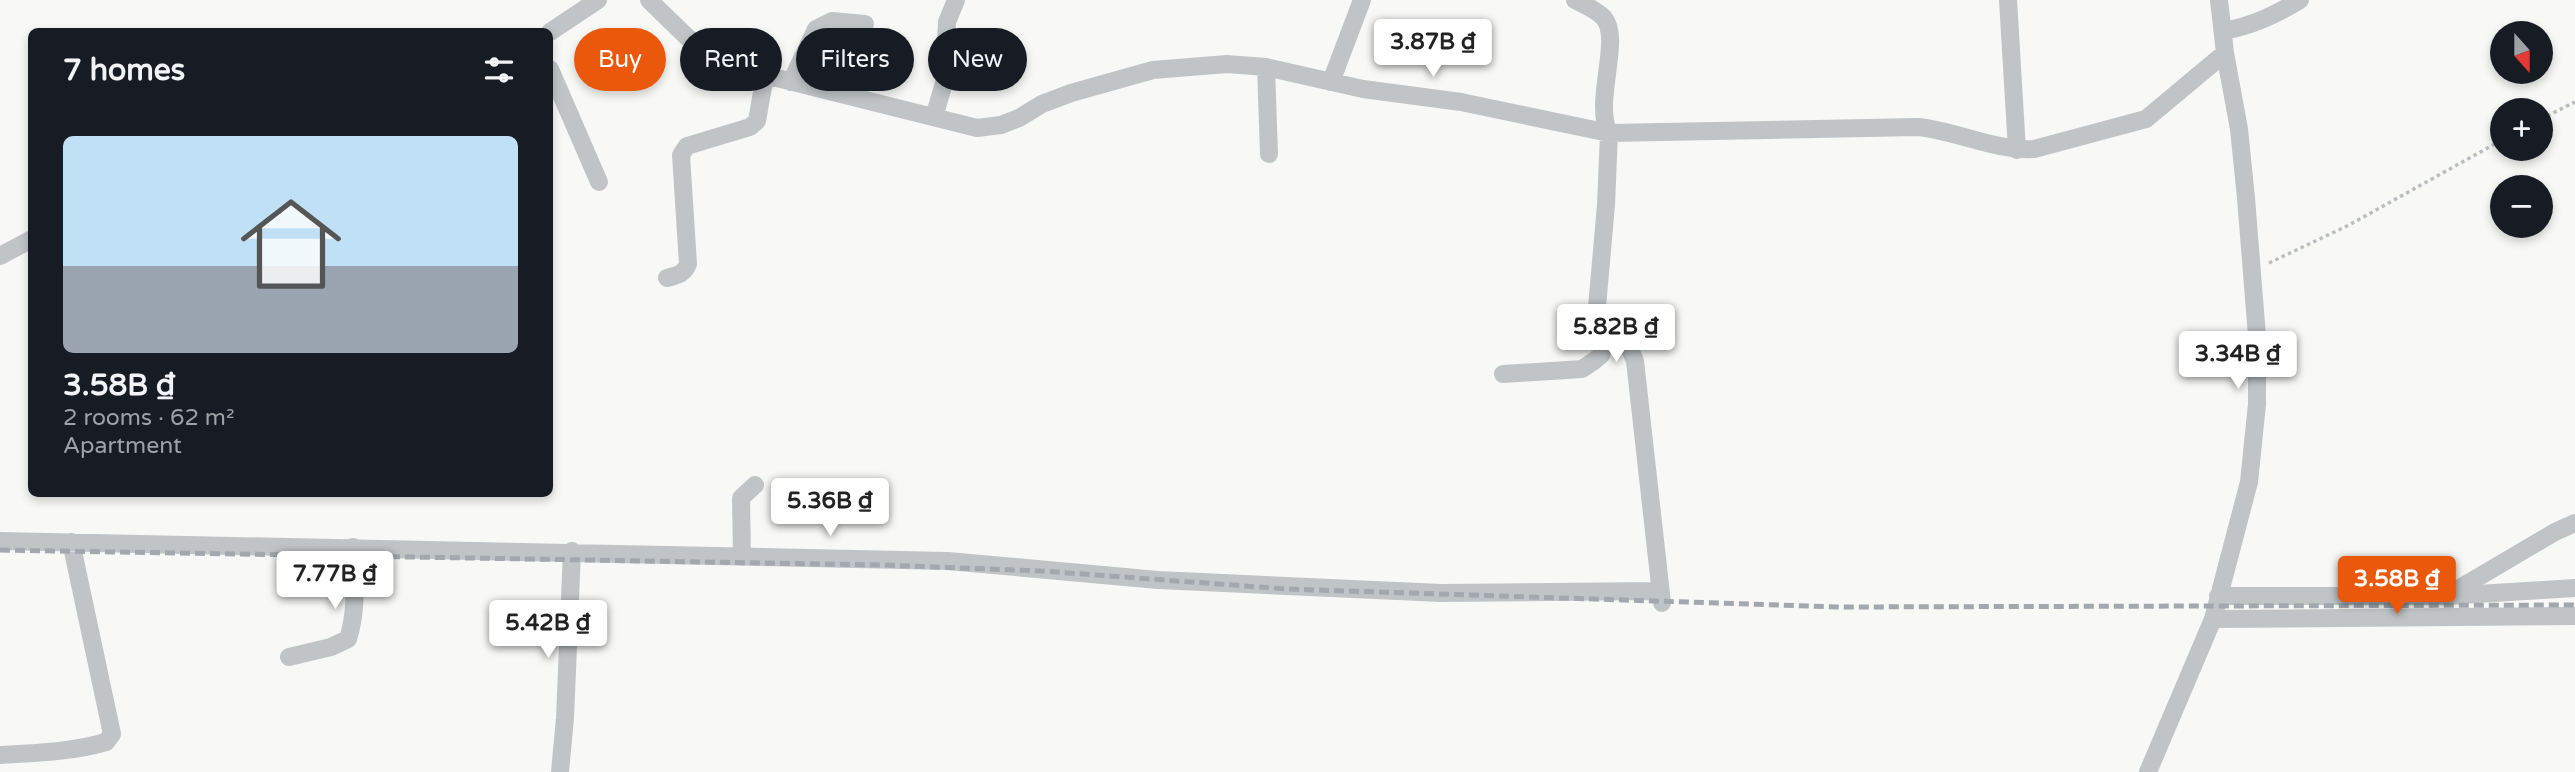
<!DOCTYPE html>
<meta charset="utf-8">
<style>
:root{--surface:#171b24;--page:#20242c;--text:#f1f3f6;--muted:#9ea1a6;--line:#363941;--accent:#ea580c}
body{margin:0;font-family:"Varela Round",sans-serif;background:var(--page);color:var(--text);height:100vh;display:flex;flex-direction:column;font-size:26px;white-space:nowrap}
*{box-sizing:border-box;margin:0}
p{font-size:23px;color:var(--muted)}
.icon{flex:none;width:38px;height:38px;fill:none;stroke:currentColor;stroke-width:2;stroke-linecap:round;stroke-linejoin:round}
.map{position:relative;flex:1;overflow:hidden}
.sheet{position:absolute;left:28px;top:28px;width:525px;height:469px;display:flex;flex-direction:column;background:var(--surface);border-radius:10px;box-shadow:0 4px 10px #0003}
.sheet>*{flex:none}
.top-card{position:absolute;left:574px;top:28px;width:665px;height:63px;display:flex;gap:14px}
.needle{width:46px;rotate:159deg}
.controls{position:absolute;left:2490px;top:21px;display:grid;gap:14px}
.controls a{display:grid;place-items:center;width:63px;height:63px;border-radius:50%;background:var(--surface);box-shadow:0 4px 10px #0003;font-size:35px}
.price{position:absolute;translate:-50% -60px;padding:0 16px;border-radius:7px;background:#fff;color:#222;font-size:23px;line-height:46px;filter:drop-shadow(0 2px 4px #0008)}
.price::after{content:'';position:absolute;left:50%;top:42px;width:21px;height:16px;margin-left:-10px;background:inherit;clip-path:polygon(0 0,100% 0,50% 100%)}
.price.current{background:var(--accent);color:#fff}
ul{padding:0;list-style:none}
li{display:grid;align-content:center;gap:14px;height:371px;padding:0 35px}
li+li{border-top:2px solid var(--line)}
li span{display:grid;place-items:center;height:217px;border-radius:10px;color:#555}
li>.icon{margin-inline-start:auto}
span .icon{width:126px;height:126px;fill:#fffc;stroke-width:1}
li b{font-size:30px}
h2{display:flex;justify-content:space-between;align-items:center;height:84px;padding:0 35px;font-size:30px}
.tag{padding:0 24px;border-radius:32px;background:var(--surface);box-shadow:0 4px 10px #0003;font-size:24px;line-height:63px}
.tag.current{background:var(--accent);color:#fff}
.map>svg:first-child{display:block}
</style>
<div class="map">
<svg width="2575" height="772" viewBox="0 0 2575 772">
<rect width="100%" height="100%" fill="#f8f8f6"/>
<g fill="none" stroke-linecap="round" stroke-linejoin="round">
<path stroke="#babdbf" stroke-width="3.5" stroke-dasharray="3.5 3.5" stroke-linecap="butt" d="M2541 119 2575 102
M2269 263 2349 225 2502 140"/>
<path stroke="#c0c4c7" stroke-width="18" d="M649 0 689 39 765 75 977 128 1001 125 1019 118 1042 104 1071 93 1153 70 1227 64 1266 67 1363 89 1461 102 1609 133 1918 127C1958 131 1994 151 2034 149L2146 119 2225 53
M1575 0C1584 5 1597 10 1604 18 1622 39 1593 103 1609 133L1606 205 1597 307 1627 342 1635 361 1662 603
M2008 0 2017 150
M2223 31C2252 26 2275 15 2300 0
M550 32 598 0
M1266 67 1269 154
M550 69 599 182
M791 82 816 29 832 21 865 24
M1331 82 1362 0
M934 117 944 83 947 22 956 0
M0 256 32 239
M667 278C678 275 684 274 688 264L681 155 687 146 750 127 757 121 765 75
M1503 374 1582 369 1594 361 1601 355 1603 347 1597 307
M0 541 948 561 1158 580 1441 593 1659 591
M742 556 741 498 755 485
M2448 595 2555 532 2575 523
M2218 596H2445L2575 588
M2213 619 2575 616
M289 657 331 647 348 639C358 607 354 579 353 547
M0 755C35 753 72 752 106 742L112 734 71 542
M560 772 565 718 572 551
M2148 772 2213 619 2249 482 2257 404V336L2246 198 2239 129 2225 53 2219 0"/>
<path stroke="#a2a8ad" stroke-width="5" stroke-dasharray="10 5" stroke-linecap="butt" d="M0 550 882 565 1042 571 1286 589 1839 607 2575 605"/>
</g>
</svg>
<div class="controls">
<a><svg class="needle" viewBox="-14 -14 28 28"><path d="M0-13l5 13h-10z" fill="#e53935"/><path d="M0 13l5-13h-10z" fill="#9ea1a6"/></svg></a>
<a>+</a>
<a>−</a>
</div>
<b class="price" style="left:1433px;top:79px">3.87B ₫</b>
<b class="price" style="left:1616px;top:364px">5.82B ₫</b>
<b class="price" style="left:2238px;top:391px">3.34B ₫</b>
<b class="price" style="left:830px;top:538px">5.36B ₫</b>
<b class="price" style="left:335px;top:611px">7.77B ₫</b>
<b class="price current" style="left:2397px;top:616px">3.58B ₫</b>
<b class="price" style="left:548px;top:660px">5.42B ₫</b>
<div class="top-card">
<a class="tag current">Buy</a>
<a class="tag">Rent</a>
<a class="tag">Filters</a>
<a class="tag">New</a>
</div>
<section class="sheet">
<h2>7 homes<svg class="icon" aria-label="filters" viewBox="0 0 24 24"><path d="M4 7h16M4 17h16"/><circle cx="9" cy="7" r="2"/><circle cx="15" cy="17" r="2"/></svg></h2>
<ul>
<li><span style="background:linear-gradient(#bfe0f5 60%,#9aa5b1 0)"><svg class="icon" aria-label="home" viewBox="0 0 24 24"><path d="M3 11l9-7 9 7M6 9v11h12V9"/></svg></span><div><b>3.58B ₫</b><p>2 rooms · 62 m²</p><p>Apartment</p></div></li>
</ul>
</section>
</div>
